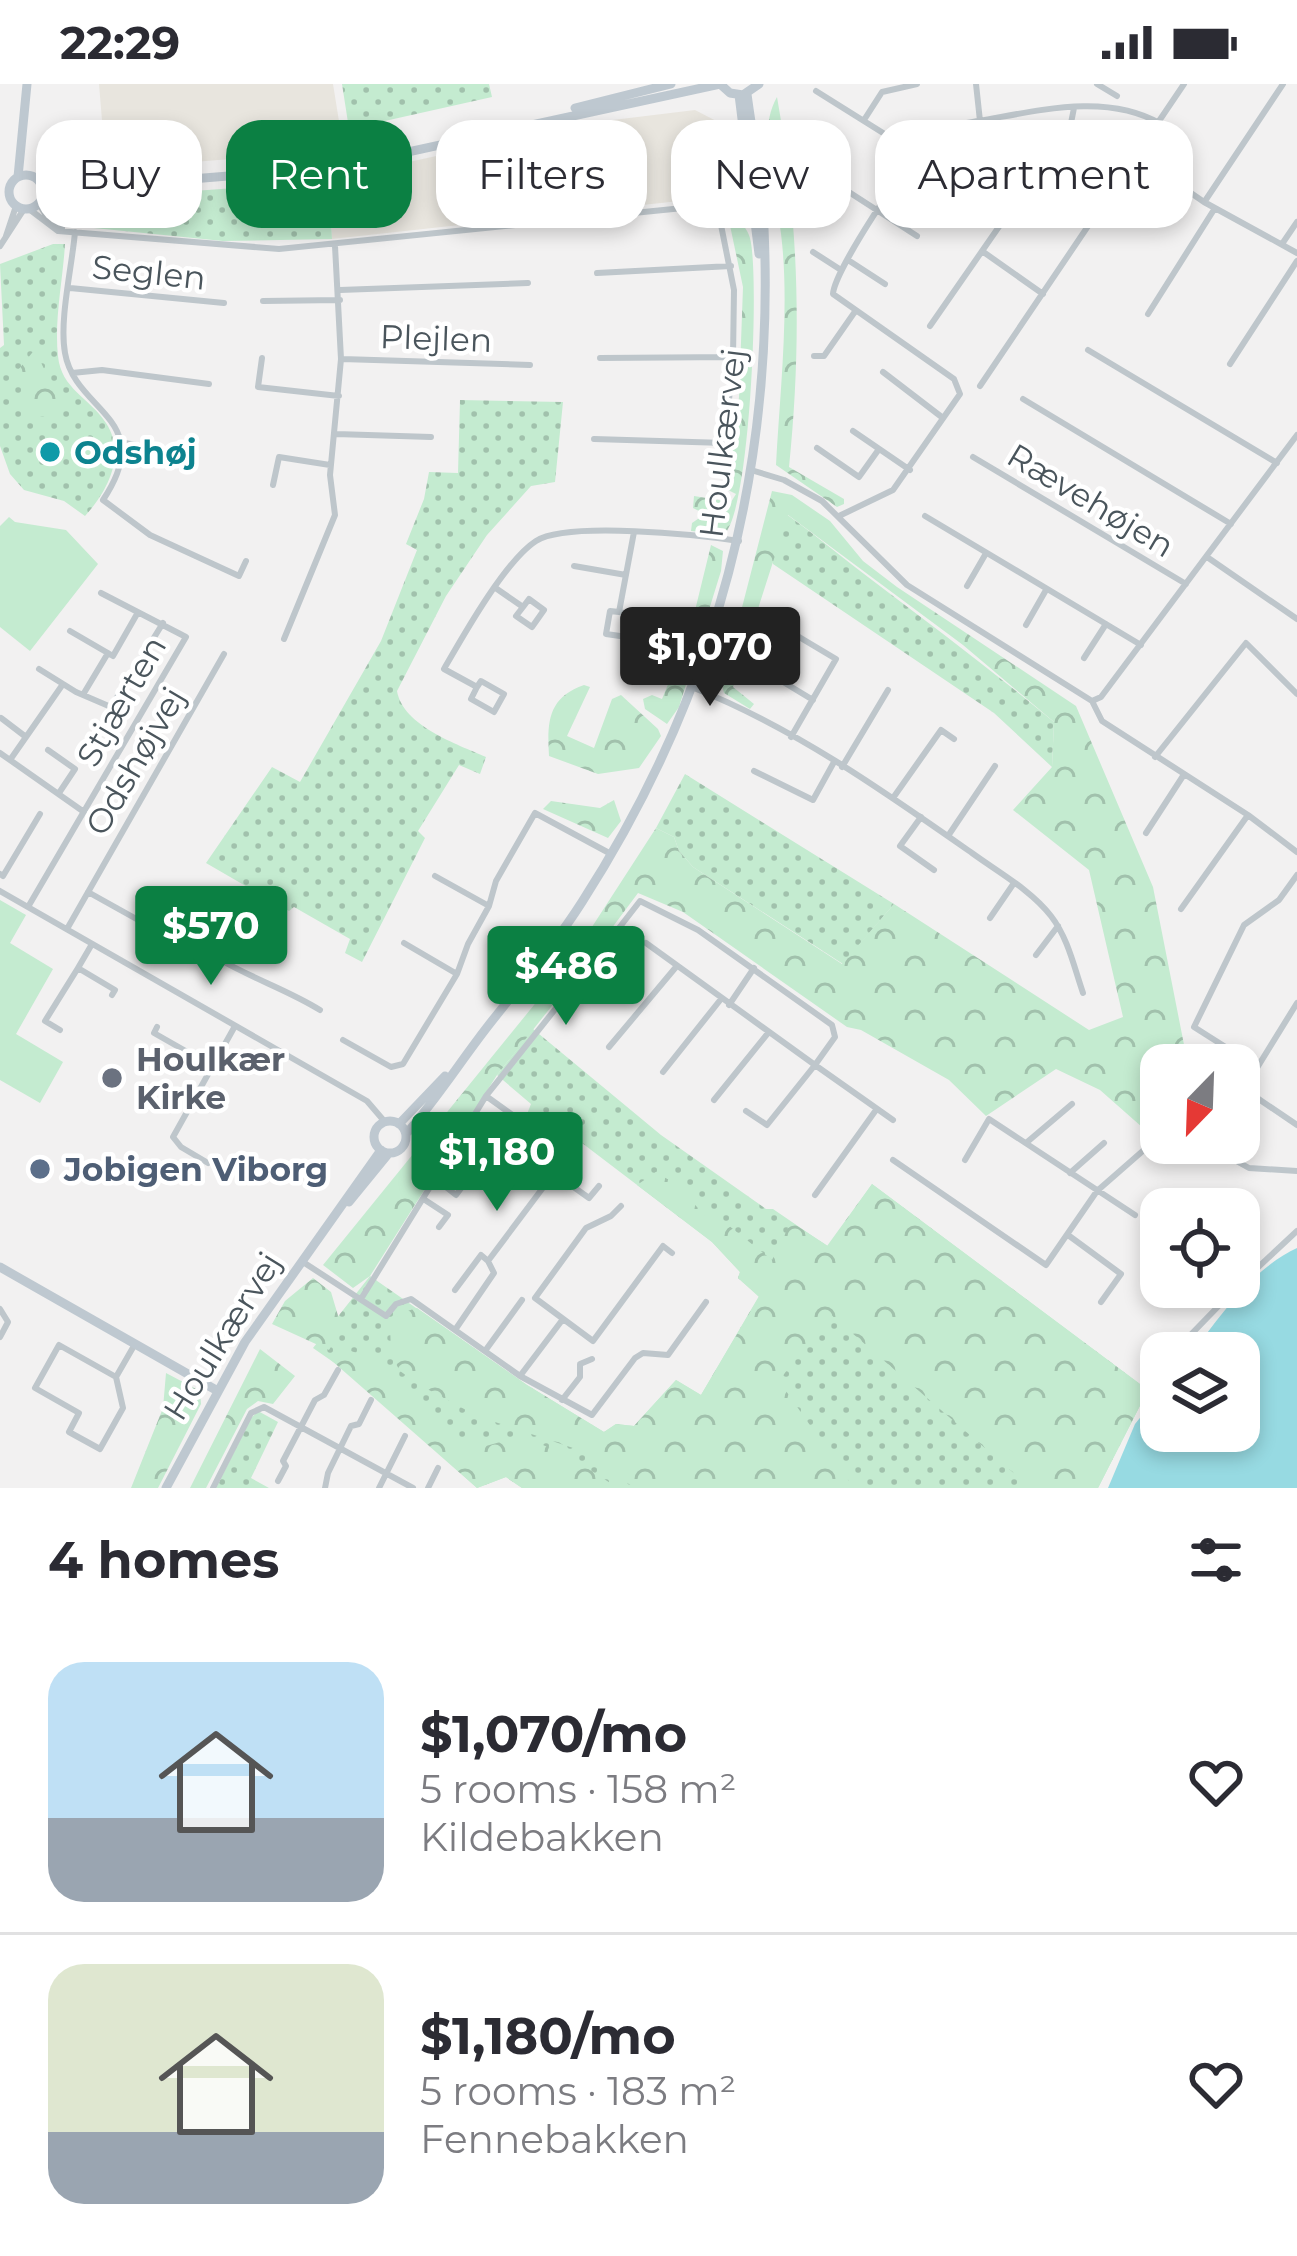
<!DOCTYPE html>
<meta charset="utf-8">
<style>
:root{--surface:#fff;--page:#f7f7f7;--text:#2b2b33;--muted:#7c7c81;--line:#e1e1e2;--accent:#0b8043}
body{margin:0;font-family:Montserrat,sans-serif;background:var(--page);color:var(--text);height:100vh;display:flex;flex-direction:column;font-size:45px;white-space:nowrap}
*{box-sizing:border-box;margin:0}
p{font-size:39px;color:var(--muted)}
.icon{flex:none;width:66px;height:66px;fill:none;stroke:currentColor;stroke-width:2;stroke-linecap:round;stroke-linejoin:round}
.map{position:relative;height:1404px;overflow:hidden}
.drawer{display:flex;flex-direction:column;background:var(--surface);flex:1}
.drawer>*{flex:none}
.hud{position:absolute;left:36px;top:36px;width:1227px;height:108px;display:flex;gap:24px}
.needle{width:78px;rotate:203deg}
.tools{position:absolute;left:1140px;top:960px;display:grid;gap:24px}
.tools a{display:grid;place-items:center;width:120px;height:120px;border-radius:24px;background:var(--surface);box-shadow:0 6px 18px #0003;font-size:60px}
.price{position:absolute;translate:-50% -102px;padding:0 27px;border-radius:12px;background:var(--accent);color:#fff;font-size:39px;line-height:78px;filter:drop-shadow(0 3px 6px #0008)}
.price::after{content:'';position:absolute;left:50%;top:72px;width:36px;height:27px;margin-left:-18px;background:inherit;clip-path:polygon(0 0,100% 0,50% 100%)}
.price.on{background:#222;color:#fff}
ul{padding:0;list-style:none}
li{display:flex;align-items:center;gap:36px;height:300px;padding:0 48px}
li+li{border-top:3px solid var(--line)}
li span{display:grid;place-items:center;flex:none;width:336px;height:240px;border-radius:36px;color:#555}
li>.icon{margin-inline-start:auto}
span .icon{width:144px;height:144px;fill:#fffc;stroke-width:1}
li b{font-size:51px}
h2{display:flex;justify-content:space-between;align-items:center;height:144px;padding:0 48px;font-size:51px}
.tag{padding:0 42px;border-radius:36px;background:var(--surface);box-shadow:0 6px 18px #0003;font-size:42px;line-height:108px}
.tag.on{background:var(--accent);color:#fff}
.status{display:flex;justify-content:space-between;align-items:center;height:84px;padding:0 60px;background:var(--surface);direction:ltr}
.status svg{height:33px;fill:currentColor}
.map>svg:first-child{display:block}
</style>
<div class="status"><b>22:29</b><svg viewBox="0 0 49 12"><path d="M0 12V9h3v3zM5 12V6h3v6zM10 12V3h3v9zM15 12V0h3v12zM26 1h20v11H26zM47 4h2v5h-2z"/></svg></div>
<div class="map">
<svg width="1297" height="1404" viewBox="0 0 1297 1404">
<defs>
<pattern id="green-dots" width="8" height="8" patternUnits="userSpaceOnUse" patternTransform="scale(3)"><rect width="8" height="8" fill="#c4ebd0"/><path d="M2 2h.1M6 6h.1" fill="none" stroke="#a1c1ac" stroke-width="1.8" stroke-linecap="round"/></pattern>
<pattern id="forest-crowns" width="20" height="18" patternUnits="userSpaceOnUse" patternTransform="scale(3)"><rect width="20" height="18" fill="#c4ebd0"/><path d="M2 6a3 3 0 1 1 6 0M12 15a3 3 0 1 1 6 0" fill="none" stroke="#a1c1ac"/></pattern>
</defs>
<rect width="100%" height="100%" fill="#f2f1f1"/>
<path fill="#e8e5de" d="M99 0H333L343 62 308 69 106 85Z
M695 26 722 40 734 111 332 155 331 138 349 116 378 108 372 86 588 39Z"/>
<path fill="url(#green-dots)" d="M342 0H489L492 13 349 45Z
M372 86 378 108 349 117 331 138 332 155 223 157 84 143 69 139 64 129 96 114 318 98Z
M53 160H65C63 195 54 237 58 272 61 305 90 314 106 339 127 371 107 408 85 432L64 417 24 406 10 390 0 362V264L4 261 0 180Z
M460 316 563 318 555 398 531 402 487 451 446 512 397 607C403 642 457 660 486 673L480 690 459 681 418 747 425 754 362 878 345 869 350 855 294 823 289 827 206 779 272 683 300 698 381 557 417 466 406 460 424 415 429 388 458 389Z
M770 419C805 442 835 468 868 493 931 541 993 587 1054 638L1052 683 994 629 773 480Z
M685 690 894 820 843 880 693 783 679 767 674 753 656 744Z
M533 945 661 1051 766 1125H773L827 1162 872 1100 1148 1306 1098 1404H522L506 1393 477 1404 349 1289 313 1264 370 1192 527 1301 604 1348 616 1340 634 1342 676 1296 701 1311 759 1212 738 1194 740 1188 712 1158 578 1056 562 1067 538 1050 527 1030 531 1020 497 991Z
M258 1327 278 1338 251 1394 269 1404H216L251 1334Z"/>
<path fill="url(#forest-crowns)" d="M777 13C799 138 802 257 789 383L844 415V420L837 423 776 381C780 304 792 206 778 130 772 94 758 46 777 13Z
M735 130C740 137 748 146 750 154 760 192 750 430 724 450L691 447 692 439 705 430 693 424 694 412 731 418 736 410 728 406 739 313 743 203 728 132Z
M36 264C42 289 61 306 62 331L37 333 26 325 19 285Z
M772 407 792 411 830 437 863 477 897 503 1076 622 1153 803 1188 981H1161V1043L1151 1051 1100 1006 1056 985 986 1032 949 996 861 946 847 943 683 828 638 809 588 876 577 866 656 744 674 753 679 767 693 783 842 880 894 820 1089 946 1123 933 1089 786 1013 726 1052 683 1054 638 963 561 788 431 733 603 754 620 750 625 724 609 722 601Z
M711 461 723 467 721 487 679 623 667 640 645 625 643 615 652 611 662 615 690 547Z
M584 601 590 603 567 652 594 664 612 615 621 611 658 645 661 652 639 684 598 690 549 672C547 637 548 614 584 601Z
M614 716 621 737 608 754 543 725 551 717 600 724Z
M564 884 574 894 497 991 370 1192 353 1204 323 1181Z
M656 1088 677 1101 707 1134 728 1141 772 1176 791 1138 828 1162 872 1100 1148 1306 1098 1404H1020L1023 1397 829 1229 779 1297 854 1404H635L573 1364 477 1332 418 1300 400 1287 391 1271 390 1239 404 1228 417 1224 527 1301 604 1348 616 1340 634 1342 676 1296 701 1311 759 1213 738 1194 740 1188 712 1158 637 1101Z
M313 1194 331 1208 342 1245 329 1266 272 1240 285 1217Z
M260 1265 295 1292 273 1320 258 1317 247 1325 206 1404H190Z
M344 1265 384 1277 421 1329 446 1350 486 1362 521 1352 567 1371 618 1404H522L506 1393 477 1404 331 1276Z
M166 1289 200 1307 201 1320 158 1404H131L163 1324Z"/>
<path fill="#c4ebd0" d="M9 433 15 438 66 446 98 480 30 567 0 543V442Z
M0 816 26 831 10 859 53 885 16 950 63 978 40 1019 0 996Z"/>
<path fill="#97dae2" d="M1297 1164V1404H1108L1135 1340 1161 1308V1347H1239V1269H1192C1221 1231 1253 1184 1297 1164Z"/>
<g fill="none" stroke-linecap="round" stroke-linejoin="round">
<path stroke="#bec6cb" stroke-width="6" d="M976 0 980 37
M1097 0 1117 12
M816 7 915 69
M864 36 882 8 917 0
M1137 72 1204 118 1297 169
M913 76 950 101
M807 81 917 152
M1205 117 1283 0
M39 120 50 138 62 144
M29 125 58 147 279 165 752 117
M75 148C72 183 59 236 65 269 75 328 158 334 103 416L150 451 239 492 246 477
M6 152 16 122
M1282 160 1297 138
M0 162 24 125
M982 167 1043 210
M813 168 841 186
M848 176 885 200
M597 189 731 182
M70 204 224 219
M340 206 528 199
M263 217 340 216
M1148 230 1215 124
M930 242 1071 39 1074 24
M1088 266 1277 379
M814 272H824L854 229
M262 274 258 303 339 312
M600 274 733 273
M342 275 530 281
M1230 280 1297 177
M883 288 943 334
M72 289 102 286 209 300
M980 302 1184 0
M1023 315 1231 440
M853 347 910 386
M336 350 431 353
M594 355 725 359 733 273 734 206 717 121
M119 358 177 368
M817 364 859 393 879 365
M973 373 1186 500
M751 386 784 396 822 417 907 501 1092 617 1101 613 1297 351
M273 401 279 373 330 381
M839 432 893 406 960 310 954 295 833 210C834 187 907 77 927 59 937 50 947 45 959 40 1025 31 1101 5 1161 40
M925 432 1141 561
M1207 473 1297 535
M574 482 626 491
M967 502 985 471
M497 505 523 523 516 532 532 543 544 526 529 515 523 523
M619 528 631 530 627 553 606 550 610 527 619 528 634 448
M1026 541 1046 506
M784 544 836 575 791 653
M70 547 113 572 137 530
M284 555 335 431 330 391 341 275 335 162
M1084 574 1106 540
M39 585 76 608 111 623 163 539
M780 596 813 616
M477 603 471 615 494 628 504 610 481 597 477 603 444 585C463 552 505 477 536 457 568 437 699 451 739 457
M694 604C793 643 885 708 972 769 998 788 1031 806 1051 832 1068 854 1074 883 1083 909
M84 609 108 569
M1092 617 1102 637 1248 731 1297 768
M1 634 26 653
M48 666 75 685 59 709
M0 669 84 728
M1155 673 1246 559 1297 610
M10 676 63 600
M842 683 888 606
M754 687 813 716 834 678
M893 714 941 646 954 655
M921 733 900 762 934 786
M1146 749 1183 692
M948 752 995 682
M0 790 3 792 40 730
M435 792 489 822
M0 807 367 1017 385 1038
M88 808 210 876 219 875C253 895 288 906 320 926
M28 823 186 553 101 509
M1181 825 1248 731
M990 834 1014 799
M67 845 224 570
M404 859 457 890
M646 859 815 981 767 1041 746 1027
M92 860 78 884 115 906 112 911
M549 865 584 889 640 817 698 846 832 941 835 953 815 981 893 1036
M1036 871 1058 842
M1297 919 1244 1005 1297 1041
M729 921 754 884
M157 943 154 949 212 982
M60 946 45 937 78 884
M343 956 391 983 403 980 457 890 468 860 489 822 496 797 535 729 611 770
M609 963 676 883
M1257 983 1194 943 1244 841 1279 816 1297 791
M663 988 721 915
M714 1016 768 949
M475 1031 505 1053 518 1035 486 1012
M1026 1059 1072 1020
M1204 1059 1249 1084 1297 1087
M486 1071 503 1084
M450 1075 472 1091
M893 1076 1046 1181 1097 1107 1161 1051
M965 1076 989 1035 1135 1131
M208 1079 181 1063 173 1053 235 942
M1070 1089 1104 1059
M437 1096 456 1111 486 1071 462 1054
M815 1111 876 1026
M425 1116 448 1131 439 1143
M621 1122 611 1132 586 1144 535 1214 593 1257 663 1162 672 1169
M1068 1151 1121 1190 1101 1218
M303 1178 386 1232 396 1220 411 1215 520 1292 592 1331 635 1274 643 1269 668 1271 706 1218
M1239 1201 1297 1147
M455 1206 481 1171 488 1177
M361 1215 486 1012 584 889
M0 1225 8 1238 0 1253
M455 1246 494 1189 488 1177 554 1089 589 1114 599 1102
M485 1267 522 1216
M1173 1269 1237 1203
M520 1292 563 1235
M116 1293 59 1261 35 1304 79 1329 69 1348 100 1365 123 1324 116 1293 135 1260
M1148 1299 1161 1284
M562 1316 580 1293V1280L592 1275
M278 1397 286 1382 283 1377 315 1316 324 1311 338 1286
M213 1404 251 1329 264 1323 413 1404
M325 1404 328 1389 351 1342 359 1340 371 1316
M379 1404 405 1352
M428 1404 438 1384"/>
<path stroke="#bec8d0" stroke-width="9" d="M739 11 759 170
M575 24 671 0
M9 108a17 17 0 1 1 34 0a17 17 0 1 1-34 0Z
M18 93 27 0
M43 112 93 103 339 83 720 0 730 9 743 11 759 0
M374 1053a16 16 0 1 1 32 0a16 16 0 1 1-32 0Z
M399 1040 445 992
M406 1050C436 1016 460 978 488 942 520 901 554 862 582 818 714 613 775 390 764 145 762 100 753 55 747 10
M349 1118 389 1069
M0 1183 216 1306
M166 1404 245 1258 381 1066"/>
</g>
<circle fill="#0f9aa8" stroke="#fff" stroke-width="4.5" cx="50" cy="368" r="12"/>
<circle fill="#6b7280" stroke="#fff" stroke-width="4.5" cx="112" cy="994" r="12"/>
<circle fill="#5c6f8a" stroke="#fff" stroke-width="4.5" cx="40" cy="1085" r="12"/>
<g text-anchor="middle" stroke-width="9" stroke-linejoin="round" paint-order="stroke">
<g font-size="33" fill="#4a555c" stroke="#fff">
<text transform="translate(149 188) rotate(6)" y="12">Seglen</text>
<text transform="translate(436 254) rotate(2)" y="12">Plejlen</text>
<text transform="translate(722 359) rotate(-83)" y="12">Houlkærvej</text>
<text transform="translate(1091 416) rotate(31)" y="12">Rævehøjen</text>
<text transform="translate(121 617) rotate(-60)" y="12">Stjærten</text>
<text transform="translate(135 677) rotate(-60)" y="12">Odshøjvej</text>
<text transform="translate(222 1252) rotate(-58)" y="12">Houlkærvej</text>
</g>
<g font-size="33" font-weight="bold" fill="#0d838f" stroke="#fff" text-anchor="start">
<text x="74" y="380">Odshøj</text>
</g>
<g font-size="33" font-weight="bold" fill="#5b616d" stroke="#fff" text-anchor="start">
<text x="136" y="987">Houlkær<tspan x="136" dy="38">Kirke</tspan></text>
</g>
<g font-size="33" font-weight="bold" fill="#4e5e75" stroke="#fff" text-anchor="start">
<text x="64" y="1097">Jobigen Viborg</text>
</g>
</g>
</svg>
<div class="tools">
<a><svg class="needle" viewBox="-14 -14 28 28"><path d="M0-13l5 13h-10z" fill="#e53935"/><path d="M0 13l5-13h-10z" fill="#7c7c81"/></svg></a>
<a><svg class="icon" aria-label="locate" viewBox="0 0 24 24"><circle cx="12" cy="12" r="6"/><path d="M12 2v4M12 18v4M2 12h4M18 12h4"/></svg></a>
<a><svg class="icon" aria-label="layers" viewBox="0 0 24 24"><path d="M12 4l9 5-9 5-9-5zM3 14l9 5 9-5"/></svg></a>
</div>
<b class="price on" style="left:710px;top:625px">$1,070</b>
<b class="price" style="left:211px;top:904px">$570</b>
<b class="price" style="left:566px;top:944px">$486</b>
<b class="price" style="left:497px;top:1130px">$1,180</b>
<div class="hud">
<a class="tag">Buy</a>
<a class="tag on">Rent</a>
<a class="tag">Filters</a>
<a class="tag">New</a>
<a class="tag">Apartment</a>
</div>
</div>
<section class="drawer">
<h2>4 homes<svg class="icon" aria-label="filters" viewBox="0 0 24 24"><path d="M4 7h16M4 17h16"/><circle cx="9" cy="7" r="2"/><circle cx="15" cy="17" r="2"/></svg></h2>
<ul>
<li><span style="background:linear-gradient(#bfe0f5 65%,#9aa5b1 0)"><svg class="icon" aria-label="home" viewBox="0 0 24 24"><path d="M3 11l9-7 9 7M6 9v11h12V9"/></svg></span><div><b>$1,070/mo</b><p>5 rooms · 158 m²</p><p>Kildebakken</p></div><svg class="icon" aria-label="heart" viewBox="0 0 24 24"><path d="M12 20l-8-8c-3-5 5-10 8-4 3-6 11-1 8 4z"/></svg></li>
<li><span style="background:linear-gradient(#dfe7d0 70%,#9aa5b1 0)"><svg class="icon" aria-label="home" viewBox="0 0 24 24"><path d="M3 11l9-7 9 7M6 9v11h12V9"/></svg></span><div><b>$1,180/mo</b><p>5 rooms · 183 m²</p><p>Fennebakken</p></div><svg class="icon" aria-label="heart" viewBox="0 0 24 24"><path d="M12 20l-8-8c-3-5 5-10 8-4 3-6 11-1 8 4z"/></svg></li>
</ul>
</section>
